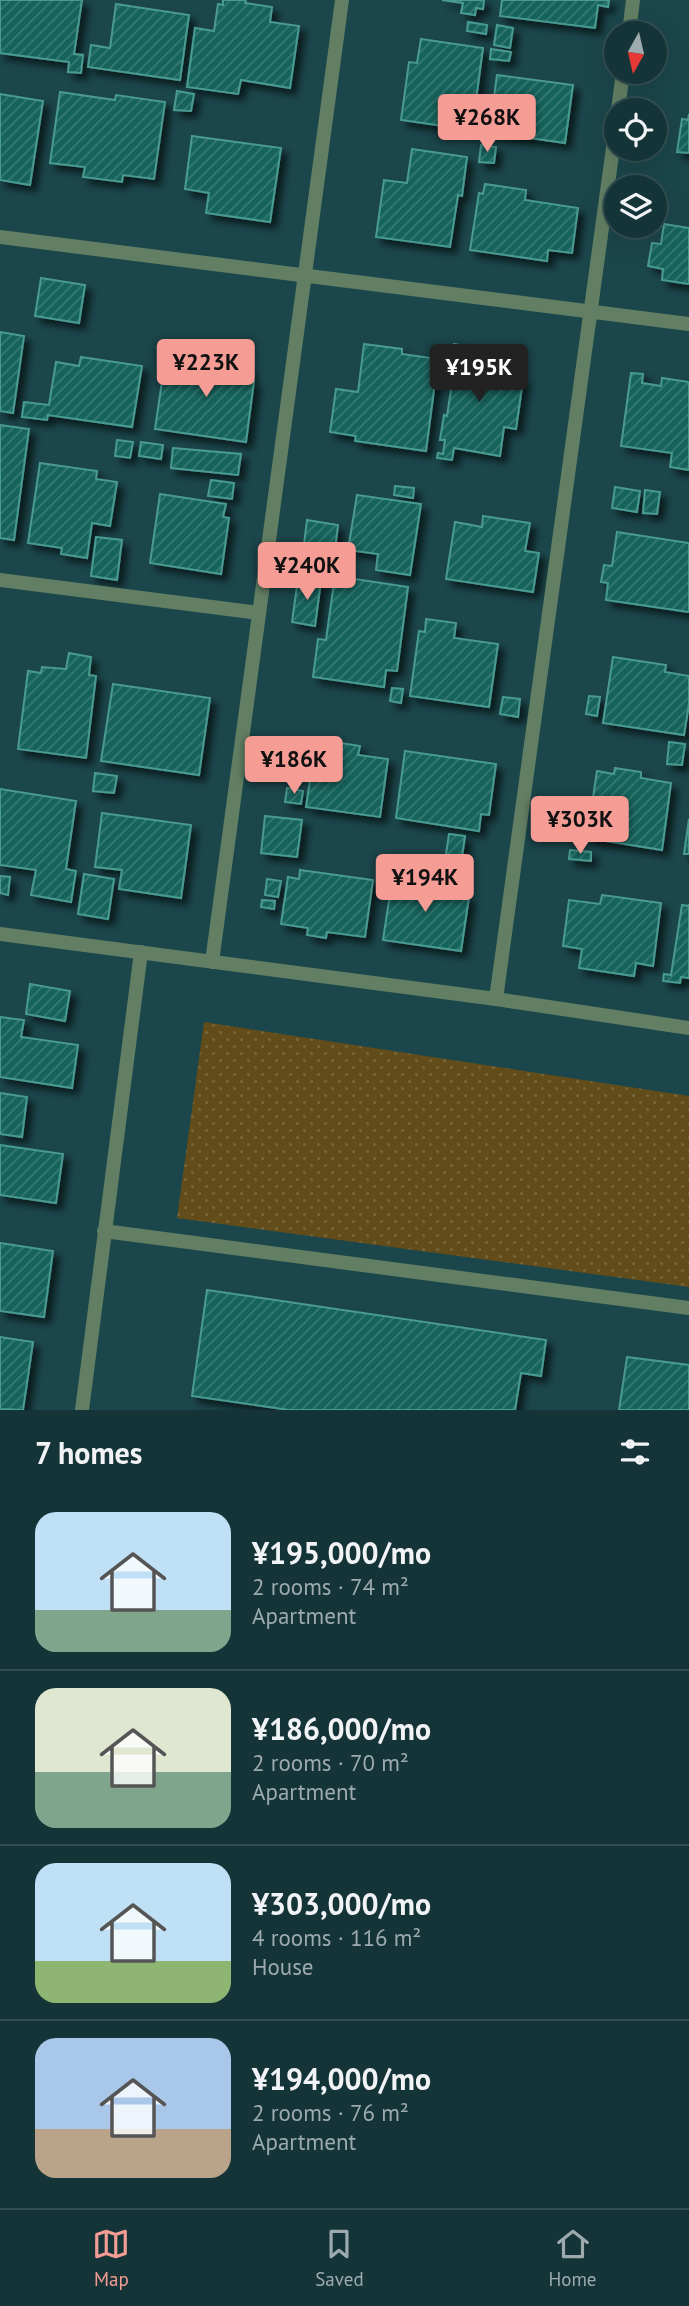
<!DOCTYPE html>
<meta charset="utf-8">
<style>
:root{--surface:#143438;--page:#1d3c40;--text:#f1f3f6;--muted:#9daaae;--line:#334f53;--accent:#f59c94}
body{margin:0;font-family:"PT Sans",sans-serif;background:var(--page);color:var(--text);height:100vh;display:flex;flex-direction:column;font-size:26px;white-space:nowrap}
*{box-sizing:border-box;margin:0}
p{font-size:23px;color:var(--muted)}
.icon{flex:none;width:38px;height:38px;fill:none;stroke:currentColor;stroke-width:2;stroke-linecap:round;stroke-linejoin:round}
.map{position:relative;height:1410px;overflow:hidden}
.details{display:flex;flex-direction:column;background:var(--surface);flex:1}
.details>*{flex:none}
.needle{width:46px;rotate:188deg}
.fabs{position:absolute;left:604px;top:21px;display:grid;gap:14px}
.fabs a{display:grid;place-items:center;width:63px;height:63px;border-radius:50%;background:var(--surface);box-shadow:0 7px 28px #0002,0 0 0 2px var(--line);font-size:35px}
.price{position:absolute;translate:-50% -60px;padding:0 16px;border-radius:7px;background:var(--accent);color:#111;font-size:23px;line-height:46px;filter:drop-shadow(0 2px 4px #0008)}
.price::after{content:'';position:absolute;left:50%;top:42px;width:21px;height:16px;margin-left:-10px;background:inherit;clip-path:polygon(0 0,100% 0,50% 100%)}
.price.current{background:#222;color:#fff}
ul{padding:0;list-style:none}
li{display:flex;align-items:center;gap:21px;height:175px;padding:0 35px}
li+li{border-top:2px solid var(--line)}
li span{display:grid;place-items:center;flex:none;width:196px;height:140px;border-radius:21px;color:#555}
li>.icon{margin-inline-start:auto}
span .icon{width:84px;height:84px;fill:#fffc;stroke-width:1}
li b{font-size:30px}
h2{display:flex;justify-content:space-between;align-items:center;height:84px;padding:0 35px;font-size:30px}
.tab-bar{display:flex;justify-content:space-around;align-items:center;height:98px;border-top:2px solid var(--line);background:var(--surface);font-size:19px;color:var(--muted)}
.tab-bar a{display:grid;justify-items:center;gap:4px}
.tab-bar .current{color:var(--accent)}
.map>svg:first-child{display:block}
</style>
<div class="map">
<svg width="689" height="1410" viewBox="0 0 689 1410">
<defs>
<pattern id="grass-dots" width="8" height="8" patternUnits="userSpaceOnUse" patternTransform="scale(1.75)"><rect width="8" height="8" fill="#614c1a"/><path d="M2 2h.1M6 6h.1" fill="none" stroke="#76663c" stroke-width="1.8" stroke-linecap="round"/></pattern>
<pattern id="building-hatch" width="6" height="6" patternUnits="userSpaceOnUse" patternTransform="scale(1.75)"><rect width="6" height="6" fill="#16645c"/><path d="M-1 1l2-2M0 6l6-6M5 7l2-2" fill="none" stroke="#367a74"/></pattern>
<filter id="shadow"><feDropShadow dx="6" dy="6" stdDeviation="3.5" flood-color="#0009"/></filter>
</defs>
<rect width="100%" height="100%" fill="#1b464b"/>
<path fill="url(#grass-dots)" d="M204 1022 689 1096V1287L177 1218Z"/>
<path fill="url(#building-hatch)" stroke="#4a9b92" stroke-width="2" filter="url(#shadow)" d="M0 0H82L74 54 83 55 81 73 68 72 69 62 0 53Z
M223 0H246L245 3 272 7 270 22 299 26 290 88 241 80 238 94 187 87 195 28 214 31 218 4 223 5Z
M442 0H484L483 9 476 8 475 15 461 13 463 3Z
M502 0H609L608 7 598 5 595 28 500 16Z
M116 4 189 15 180 80 88 67 91 45 110 48Z
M468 22 487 25 486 34 467 31Z
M497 25 513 28 510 48 494 45Z
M421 39 483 48 472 130 401 120 409 62 417 63Z
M491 49 511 52 509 61 490 59Z
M497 75 573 85 565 143 489 132Z
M177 91 194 94 191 111 174 110Z
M60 92 115 100 116 95 165 102 154 179 123 175 122 182 83 177 85 167 50 163Z
M0 94 43 101 30 185 0 180Z
M689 114V153L677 152 682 119 688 120Z
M192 136 281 148 270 222 206 213 209 193 185 189Z
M481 145 496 147 494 163 479 162Z
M412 149 467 157 462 196 458 195 450 247 376 237 384 180 407 183Z
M485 184 526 190 525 200 578 208 572 253 548 250 547 261 470 250 479 193 483 194Z
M664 224 689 228V284L662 280 663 269 648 266 652 243 661 244Z
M41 278 85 285 79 323 35 316Z
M0 332 24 336 13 413 0 411Z
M364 344 402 349V354L438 359 426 451 355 441 356 436 330 432 336 389 358 392Z
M454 344 489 350 487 367 506 370 505 377 523 380 516 429 504 427 500 456 454 448 452 460 437 458 438 453 443 454 445 440H440L444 415 447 416 453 377H449Z
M203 347 223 349 221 365 249 369 248 380 254 381 246 442 155 429 165 361 200 366Z
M81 357 142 366 132 427 48 415 47 420 22 417 24 402 49 405 56 362 79 366Z
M631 373 643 374 642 383 661 386 662 378 689 382V470L670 467 672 453 621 446Z
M0 425 29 429 14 540 0 538Z
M117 440 133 442 130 458 115 456Z
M141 442 163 445 161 459 139 456Z
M173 448 241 454 238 475 171 468Z
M40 463 97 471 96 479 117 482 110 526 92 523 87 558 61 554 62 548 28 543Z
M211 480 234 483 232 499 208 496Z
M395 486 414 488 413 498 394 495Z
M615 487 640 491 637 512 612 508Z
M645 490 660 492 657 514 643 513Z
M160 494 226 504 223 517 229 518 221 574 150 563Z
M357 495 421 504 410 575 376 570 378 554 348 550Z
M483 516 530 523 525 551 539 553 533 592 446 579 455 522 482 527Z
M307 520 338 525 333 566 302 561Z
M617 532 689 543V612L606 600 608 583 601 582 604 565 612 566Z
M96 537 122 540 117 580 91 576Z
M335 576 408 587 397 671 386 670 384 687 313 677 318 639 326 640Z
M298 578 321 581 315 626 292 622Z
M426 619 456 623 454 638 498 644 489 707 410 696 419 631 425 632Z
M69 653 91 657 89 675 96 676 86 758 18 749 28 671 41 673 42 667 66 669Z
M613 657 666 665 665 672 689 676V704L684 735 603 723Z
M113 684 210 698 199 775 101 761Z
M392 688 403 689 401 703 390 701Z
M589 696 600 697 597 716 586 714Z
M503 697 520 699 518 717 500 714Z
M316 739 360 746 358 755 388 759 380 817 306 807Z
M669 742 685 744 682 765 667 764Z
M405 751 496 764 489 815 481 814 479 831 396 818Z
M615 768 641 772V778L671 783 662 850 587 838 597 771 614 774Z
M95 773 117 776 114 793 93 791Z
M287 788 303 791 301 804 285 802Z
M0 789 76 801 66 869 76 871 71 902 31 895 36 870 0 865Z
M102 813 191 825 181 898 119 889 122 870 95 867Z
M265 816 302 820 297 857 261 853Z
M689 819V854H684Z
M449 834 465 836 462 857 446 854Z
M570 850 591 852V861L569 859Z
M300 870 373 880 365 937 327 932 326 938 307 935 308 928 281 924 288 877 299 879Z
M84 874 114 879 108 919 78 914Z
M393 874 445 882 443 893 469 897 461 951 383 940Z
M0 876 10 877 8 895 0 893Z
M267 879 281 881 278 897 265 895Z
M602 895 661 903 653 966 636 963 634 976 579 968 582 949 563 946 569 900 600 904Z
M262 900 275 901 274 909 261 907Z
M689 904V978L681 977 680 983 663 981 664 974 671 975 682 905 689 906Z
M30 984 70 991 65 1021 26 1014Z
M0 1017 24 1020 21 1037 78 1045 72 1088 0 1077Z
M0 1093 27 1097 22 1137 0 1134Z
M0 1145 63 1154 56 1203 0 1195Z
M0 1243 53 1251 44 1317 0 1311Z
M207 1290 546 1340 541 1376 521 1373 515 1410H289L192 1396Z
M0 1337 33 1342 23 1410 0 1409Z
M627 1357 689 1365V1410H619Z"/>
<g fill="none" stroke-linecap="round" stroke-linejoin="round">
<path stroke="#627f63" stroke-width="14" d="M629 33 633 0
M618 110 623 72
M0 237 689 324
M0 580 259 613
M0 934 496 999 689 1028
M212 962 342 0
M496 999 616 126
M104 1231 689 1308
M82 1410 141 952"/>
</g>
</svg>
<div class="fabs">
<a><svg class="needle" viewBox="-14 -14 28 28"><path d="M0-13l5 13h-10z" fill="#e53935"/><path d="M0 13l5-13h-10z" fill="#9daaae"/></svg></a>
<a><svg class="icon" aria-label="locate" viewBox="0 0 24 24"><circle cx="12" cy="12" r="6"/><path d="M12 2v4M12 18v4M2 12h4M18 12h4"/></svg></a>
<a><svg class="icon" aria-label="layers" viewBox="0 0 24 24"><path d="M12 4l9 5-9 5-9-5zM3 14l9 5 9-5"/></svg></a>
</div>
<b class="price" style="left:487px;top:154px">¥268K</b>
<b class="price" style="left:206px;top:399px">¥223K</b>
<b class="price current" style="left:479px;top:404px">¥195K</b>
<b class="price" style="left:307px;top:602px">¥240K</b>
<b class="price" style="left:294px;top:796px">¥186K</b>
<b class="price" style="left:580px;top:856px">¥303K</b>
<b class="price" style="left:425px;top:914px">¥194K</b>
</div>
<section class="details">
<h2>7 homes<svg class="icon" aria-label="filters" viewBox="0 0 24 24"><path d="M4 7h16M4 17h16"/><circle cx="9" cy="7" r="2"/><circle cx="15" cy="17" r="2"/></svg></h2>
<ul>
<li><span style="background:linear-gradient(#bfe0f5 70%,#7fa58c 0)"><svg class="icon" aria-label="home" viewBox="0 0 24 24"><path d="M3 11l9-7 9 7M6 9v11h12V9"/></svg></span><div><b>¥195,000/mo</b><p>2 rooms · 74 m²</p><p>Apartment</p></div></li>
<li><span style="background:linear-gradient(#dfe7d0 60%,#7fa58c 0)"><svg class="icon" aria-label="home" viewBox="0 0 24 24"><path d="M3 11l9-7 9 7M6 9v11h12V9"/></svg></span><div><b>¥186,000/mo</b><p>2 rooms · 70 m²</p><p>Apartment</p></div></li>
<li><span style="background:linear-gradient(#bfe0f5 70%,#8fb573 0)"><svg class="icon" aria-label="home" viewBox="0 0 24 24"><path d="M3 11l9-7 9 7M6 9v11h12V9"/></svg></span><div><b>¥303,000/mo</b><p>4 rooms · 116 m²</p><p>House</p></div></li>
<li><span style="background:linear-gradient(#a9c7e8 65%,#b9a48a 0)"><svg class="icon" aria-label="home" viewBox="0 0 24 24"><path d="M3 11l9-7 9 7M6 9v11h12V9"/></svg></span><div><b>¥194,000/mo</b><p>2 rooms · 76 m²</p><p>Apartment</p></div></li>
</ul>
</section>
<nav class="tab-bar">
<a class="current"><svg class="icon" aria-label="map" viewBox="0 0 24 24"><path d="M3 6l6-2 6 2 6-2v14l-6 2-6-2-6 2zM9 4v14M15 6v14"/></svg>Map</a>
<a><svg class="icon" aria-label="saved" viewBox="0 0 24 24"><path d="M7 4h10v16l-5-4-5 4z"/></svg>Saved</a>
<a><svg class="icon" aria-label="home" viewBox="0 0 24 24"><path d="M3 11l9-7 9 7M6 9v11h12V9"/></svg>Home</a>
</nav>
